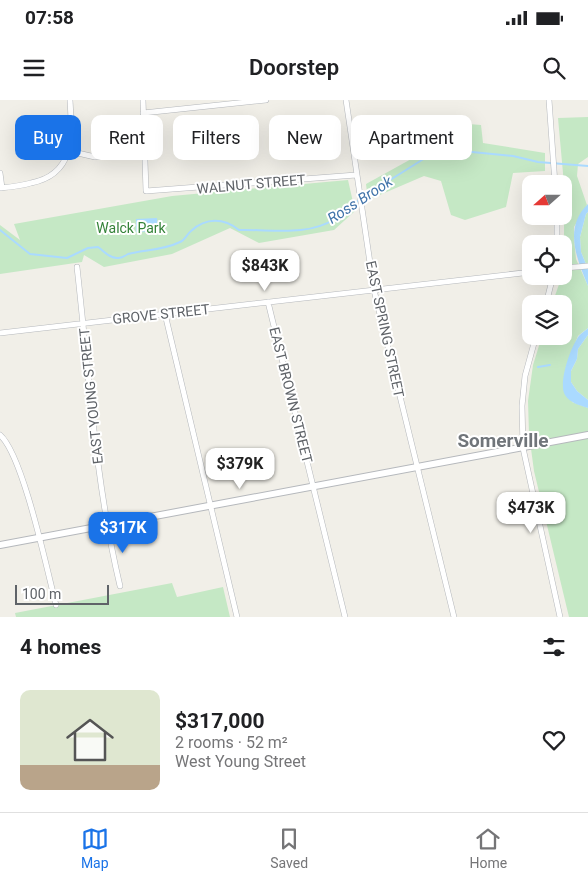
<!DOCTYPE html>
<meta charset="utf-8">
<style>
:root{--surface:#fff;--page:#f6f6f6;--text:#202124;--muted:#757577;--line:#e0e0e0;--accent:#1a73e8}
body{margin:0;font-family:Roboto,sans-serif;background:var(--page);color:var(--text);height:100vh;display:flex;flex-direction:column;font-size:19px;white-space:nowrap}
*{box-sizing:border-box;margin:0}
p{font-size:16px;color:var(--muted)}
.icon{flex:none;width:28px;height:28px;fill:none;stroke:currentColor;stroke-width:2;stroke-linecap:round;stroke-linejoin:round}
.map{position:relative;height:517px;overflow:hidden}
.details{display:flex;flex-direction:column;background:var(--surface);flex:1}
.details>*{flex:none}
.hud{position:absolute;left:15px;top:15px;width:559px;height:45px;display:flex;gap:10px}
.needle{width:32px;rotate:249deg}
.buttons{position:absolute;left:522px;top:75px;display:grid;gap:10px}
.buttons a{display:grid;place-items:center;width:50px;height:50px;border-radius:10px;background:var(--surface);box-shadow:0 5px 20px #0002;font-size:25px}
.scale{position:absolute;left:15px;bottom:12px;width:94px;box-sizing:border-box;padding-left:5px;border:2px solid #5f6368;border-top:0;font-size:14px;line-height:18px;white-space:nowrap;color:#5f6368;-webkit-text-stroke:4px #fff;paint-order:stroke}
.price{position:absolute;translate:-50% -42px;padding:0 11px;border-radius:10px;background:#fff;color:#222;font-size:16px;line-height:32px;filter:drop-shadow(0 1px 2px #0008)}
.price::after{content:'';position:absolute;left:50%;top:30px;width:15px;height:11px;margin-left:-8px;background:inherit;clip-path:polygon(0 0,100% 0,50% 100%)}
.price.current{background:var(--accent);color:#fff}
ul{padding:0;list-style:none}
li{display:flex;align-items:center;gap:15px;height:125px;padding:0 20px}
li+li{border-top:1px solid var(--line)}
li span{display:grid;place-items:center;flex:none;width:140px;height:100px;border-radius:10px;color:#555}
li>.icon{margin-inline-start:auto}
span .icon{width:60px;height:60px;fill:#fffc;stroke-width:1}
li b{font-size:21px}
h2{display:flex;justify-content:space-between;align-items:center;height:60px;padding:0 20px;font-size:21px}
.tag{padding:0 18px;border-radius:10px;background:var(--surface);box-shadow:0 5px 20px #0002;font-size:18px;line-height:45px}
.tag.current{background:var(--accent);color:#fff}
.status{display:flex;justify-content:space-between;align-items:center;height:35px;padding:0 25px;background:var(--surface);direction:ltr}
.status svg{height:14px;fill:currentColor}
header{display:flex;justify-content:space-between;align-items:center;height:65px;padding:0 20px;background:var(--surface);font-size:22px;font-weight:600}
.tabs{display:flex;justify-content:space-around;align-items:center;height:70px;border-top:1px solid var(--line);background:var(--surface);font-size:14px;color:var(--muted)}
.tabs a{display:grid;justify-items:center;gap:2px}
.tabs .current{color:var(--accent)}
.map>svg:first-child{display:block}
</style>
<div class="status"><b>07:58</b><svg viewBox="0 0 49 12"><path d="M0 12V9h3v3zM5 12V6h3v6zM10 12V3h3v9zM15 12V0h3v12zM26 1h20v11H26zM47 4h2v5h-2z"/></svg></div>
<header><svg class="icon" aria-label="menu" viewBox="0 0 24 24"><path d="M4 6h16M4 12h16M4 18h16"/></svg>Doorstep<svg class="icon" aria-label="search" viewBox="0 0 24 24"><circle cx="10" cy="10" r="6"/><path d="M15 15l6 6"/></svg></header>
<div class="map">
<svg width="588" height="517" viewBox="0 0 588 517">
<rect width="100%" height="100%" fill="#f1efe8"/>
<path fill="#c5e8c5" d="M588 17V57L578 64 577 76 587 105 574 127V139L576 159 588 186V228L578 236 568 262 572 302 588 308V517H569L534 371 529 334 528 301 533 265 542 236H564V204H552L562 176H564V84L558 18Z
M405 19 481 25 483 43 545 53V71L513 73 506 107 465 120 451 115 441 81 424 76 368 100 366 84 413 58 401 36 381 34Z
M348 80 355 111 334 130 259 143 230 128 172 154 104 167 84 155 82 162 0 174V125L20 140 14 124 172 96Z
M588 112V169L581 152 580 137 586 114Z
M588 235V300L577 291 571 282V271L577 259 578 249Z
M172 483 177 497 223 487 230 517H16L15 513Z"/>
<path fill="#aadaff" d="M588 104V112L586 114 580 137 581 152 588 169V186C577 159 563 128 588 104Z
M157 118 158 131 136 132V119Z
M588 228V235L578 249 577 259 571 271V282L577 291 588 300V308C579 305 570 303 565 295 558 284 570 249 577 239 579 234 584 232 588 228Z"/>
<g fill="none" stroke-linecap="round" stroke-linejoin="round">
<path stroke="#aadaff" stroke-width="2" d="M363 97 433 53 452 50 513 56 538 62 588 66
M0 130 30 154 67 158 88 148 98 147C104 151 110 159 118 158 121 158 125 156 128 154 145 150 164 150 180 142 185 140 187 134 191 131 206 117 224 118 239 130 271 129 306 137 335 119 343 114 351 106 359 100
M538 267 550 265"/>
<g stroke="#b5b8bc" stroke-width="6">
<path id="minor" d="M143 0 146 91 356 75
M346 0 374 190 454 517
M549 0 555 84
M143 13 266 0
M69 51 95 57 144 53
M0 73 2 88
M0 88C10 87 21 86 31 83 76 74 72 35 70 0
M557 144V116
M77 167C89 274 95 381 120 486
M564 168 588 166
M268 202 345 517
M546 204 553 176
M165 214 237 517
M0 233 531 172
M536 236 525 276 522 306 523 348 560 517
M0 335C23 355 47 470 56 505"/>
</g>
<g stroke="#b5b8bc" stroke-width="8">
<path id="tertiary" d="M0 445 588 335"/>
</g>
<use href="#minor" stroke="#fff" stroke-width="5"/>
<use href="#tertiary" stroke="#fff" stroke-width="6"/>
</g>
<g text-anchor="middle" stroke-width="4" stroke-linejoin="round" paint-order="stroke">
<g font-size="14" fill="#5f6368" stroke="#fff">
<text transform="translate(251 84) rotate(-5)" y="5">WALNUT STREET</text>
<text transform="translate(161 214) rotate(-6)" y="5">GROVE STREET</text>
<text transform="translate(385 229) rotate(78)" y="5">EAST SPRING STREET</text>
<text transform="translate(291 295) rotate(76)" y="5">EAST BROWN STREET</text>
<text transform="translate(91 296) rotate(-96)" y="5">EAST YOUNG STREET</text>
</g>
<g font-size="14" fill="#348238" stroke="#fff">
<text x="131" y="133">Walck Park</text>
</g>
<g font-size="15" font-style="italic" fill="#4174aa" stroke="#fff">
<text transform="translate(360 100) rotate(-33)" y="5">Ross Brook</text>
</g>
<g font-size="19" font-weight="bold" fill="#70757a" stroke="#fff">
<text x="503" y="347">Somerville</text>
</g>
</g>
</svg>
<div class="buttons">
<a><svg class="needle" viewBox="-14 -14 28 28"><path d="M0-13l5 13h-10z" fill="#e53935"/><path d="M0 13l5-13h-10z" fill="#757577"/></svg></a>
<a><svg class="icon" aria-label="locate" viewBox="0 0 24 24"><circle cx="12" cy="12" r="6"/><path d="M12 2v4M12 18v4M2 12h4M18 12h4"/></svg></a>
<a><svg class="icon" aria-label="layers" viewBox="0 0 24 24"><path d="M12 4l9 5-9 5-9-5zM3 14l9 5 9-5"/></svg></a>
</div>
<div class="scale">100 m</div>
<b class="price" style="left:265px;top:192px">$843K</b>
<b class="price" style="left:240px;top:390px">$379K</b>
<b class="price" style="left:531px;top:434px">$473K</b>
<b class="price current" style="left:123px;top:454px">$317K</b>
<div class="hud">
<a class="tag current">Buy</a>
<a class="tag">Rent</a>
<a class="tag">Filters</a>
<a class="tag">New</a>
<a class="tag">Apartment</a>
</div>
</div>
<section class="details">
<h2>4 homes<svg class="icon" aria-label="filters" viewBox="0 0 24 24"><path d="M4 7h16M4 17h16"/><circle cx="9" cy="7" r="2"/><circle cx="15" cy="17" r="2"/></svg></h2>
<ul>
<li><span style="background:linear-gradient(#dfe7d0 75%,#b9a48a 0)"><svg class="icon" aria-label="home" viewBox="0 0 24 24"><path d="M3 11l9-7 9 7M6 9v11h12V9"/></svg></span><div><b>$317,000</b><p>2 rooms · 52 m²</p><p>West Young Street</p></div><svg class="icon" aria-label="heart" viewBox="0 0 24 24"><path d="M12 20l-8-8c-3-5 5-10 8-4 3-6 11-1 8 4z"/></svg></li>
</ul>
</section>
<nav class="tabs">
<a class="current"><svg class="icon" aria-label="map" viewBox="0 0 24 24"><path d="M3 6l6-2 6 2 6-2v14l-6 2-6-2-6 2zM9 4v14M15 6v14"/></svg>Map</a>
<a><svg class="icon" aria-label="saved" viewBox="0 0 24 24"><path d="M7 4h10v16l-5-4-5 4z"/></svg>Saved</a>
<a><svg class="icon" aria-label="home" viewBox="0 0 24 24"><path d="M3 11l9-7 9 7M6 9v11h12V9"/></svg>Home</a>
</nav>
